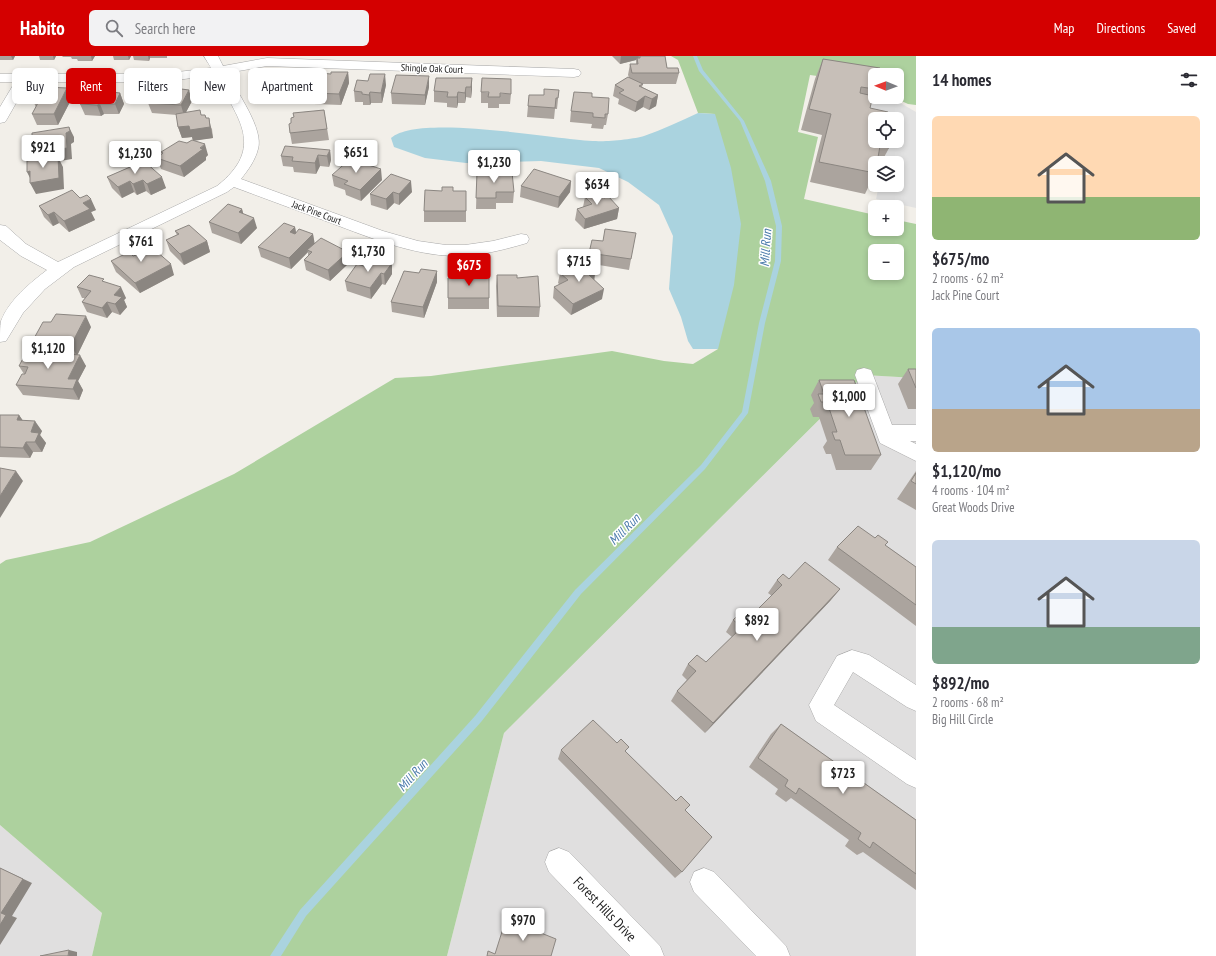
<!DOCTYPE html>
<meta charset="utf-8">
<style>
:root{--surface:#fff;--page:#f2f2f3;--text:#2b2b33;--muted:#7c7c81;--accent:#d40000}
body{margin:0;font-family:"PT Sans Narrow",sans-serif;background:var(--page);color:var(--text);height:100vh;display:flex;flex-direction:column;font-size:15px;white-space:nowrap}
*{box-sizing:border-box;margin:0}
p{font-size:13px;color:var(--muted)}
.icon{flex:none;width:22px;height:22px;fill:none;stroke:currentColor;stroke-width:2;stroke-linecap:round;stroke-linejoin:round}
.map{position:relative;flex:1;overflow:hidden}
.drawer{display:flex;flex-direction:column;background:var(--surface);width:300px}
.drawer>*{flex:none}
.banner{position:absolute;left:12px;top:12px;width:380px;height:36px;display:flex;gap:8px}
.needle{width:26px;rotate:271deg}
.fabs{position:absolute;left:868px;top:12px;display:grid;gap:8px}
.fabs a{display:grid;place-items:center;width:36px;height:36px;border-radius:6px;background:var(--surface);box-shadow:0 2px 6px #0003;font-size:20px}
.price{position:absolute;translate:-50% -34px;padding:0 9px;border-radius:4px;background:#fff;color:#222;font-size:13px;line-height:26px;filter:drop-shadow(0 1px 2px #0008)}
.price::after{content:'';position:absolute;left:50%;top:24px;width:12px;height:9px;margin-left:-6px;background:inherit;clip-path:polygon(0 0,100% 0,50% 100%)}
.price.active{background:var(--accent);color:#fff}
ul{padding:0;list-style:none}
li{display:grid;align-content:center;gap:8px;height:212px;padding:0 16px}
li span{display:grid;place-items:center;height:124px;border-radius:6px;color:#555}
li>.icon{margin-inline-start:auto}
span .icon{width:72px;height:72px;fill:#fffc;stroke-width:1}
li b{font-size:17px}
h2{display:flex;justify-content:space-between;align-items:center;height:48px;padding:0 16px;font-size:17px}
.pill{padding:0 14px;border-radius:6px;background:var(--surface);box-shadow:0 2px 6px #0003;font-size:14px;line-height:36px}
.pill.active{background:var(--accent);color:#fff}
header{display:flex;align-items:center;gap:24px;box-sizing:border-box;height:56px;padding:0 20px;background:var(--accent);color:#fff}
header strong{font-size:19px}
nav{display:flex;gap:22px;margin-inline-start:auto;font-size:14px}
.search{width:280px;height:36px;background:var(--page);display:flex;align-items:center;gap:10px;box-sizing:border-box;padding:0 14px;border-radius:6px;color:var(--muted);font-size:15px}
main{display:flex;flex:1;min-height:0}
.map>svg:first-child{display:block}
</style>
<header>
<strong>Habito</strong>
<div class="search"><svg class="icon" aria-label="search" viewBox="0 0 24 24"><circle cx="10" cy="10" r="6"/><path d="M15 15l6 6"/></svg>Search here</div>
<nav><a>Map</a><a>Directions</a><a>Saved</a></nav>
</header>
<main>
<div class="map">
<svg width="916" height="900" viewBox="0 0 916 900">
<rect width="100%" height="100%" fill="#f2efe9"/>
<path fill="#e0dfdf" d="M864 319 916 322V900H447L504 677Z
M0 769 102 857 92 900H0Z"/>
<path fill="#add19e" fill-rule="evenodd" d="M671 0H916V49L908 48 893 41H897V19H875L862 26 810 19 798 76 818 81 804 143 875 159V173H897V164L916 168V322L864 319 504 677 447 900H92L102 857 0 769V508L6 504 90 486 234 418 395 322 431 320 612 295 664 305 693 308 718 293 715 58 698 57 678 4ZM875 195H897V217H875Z"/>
<path fill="#e2e2e2" d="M875 33V41H890L916 56V152L876 143 879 129H897V107H884L888 85H897V63H875L869 61 872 35Z"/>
<path fill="#aad3df" d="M698 57 715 58 731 112 741 168 734 229 718 293H693L688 285 681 261 669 233 673 180 659 149 628 126 599 112 541 105 466 107 425 102 394 91 391 82C419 57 555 84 596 85 606 86 635 83 644 80 662 74 680 65 698 57Z"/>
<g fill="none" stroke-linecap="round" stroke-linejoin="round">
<path fill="#aad3df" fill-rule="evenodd" d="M693 0H697L703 14 744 65 771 125 782 170 781 205 765 267 748 357 705 413 581 538 481 666 306 860 281 900H270L300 854 475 660 575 534 701 409 742 356 759 267 775 205 776 170 765 125 740 65 699 15Z"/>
<g stroke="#a9a9a9" stroke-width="1">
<path id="street" d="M204 0H218L223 10 267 2 574 13 579 14 581 17 579 20 574 21 267 10 227 17C237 36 264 73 258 93 255 105 248 114 241 123L383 175 418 185 446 189H465L493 185 521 178 527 179 529 183 527 187C503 194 480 200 455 200 412 199 371 182 331 167 299 155 266 143 234 131L227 136 74 211 45 233 23 257 6 285 0 286C0 280 0 270 1 265 9 244 30 227 47 214L21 200 0 184V169L6 170 26 188 58 206 217 130C266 91 238 63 215 19L161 26H28L7 63 5 66 0 67V51L15 26H0V18H161L211 12Z
M864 312 871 314 873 319 892 369H916V385H910L916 388V405L880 387 855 319 857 314Z
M852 594 869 599 916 629V655L907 651 853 616 834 649 916 704V732L907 728 816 665 809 649 837 600Z
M559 792 569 796 660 890 664 900H630L549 816 545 806 549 796Z
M704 812 714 816 786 890 790 900H756L694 836 690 826 694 816Z"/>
</g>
<use href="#street" fill="#fff" fill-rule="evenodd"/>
</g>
<path fill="#aba49e" d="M0 0H15L13 4H0Z
M39 0H56L54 4H40Z
M62 0H95L92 5H78L77 3H72L71 1H63Z
M113 0H131L129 4H114Z
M133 0H167V2H150L149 5 134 4Z
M612 0H665L667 12 679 17 676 28H643L642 31 658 39 656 50 649 54 643 51 635 56 618 48 619 43 613 40 615 29 629 21 628 19 630 8H636V4L620 8Z
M823 3 875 19V38L871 46 870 52 889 92 881 107H875V117L865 138 810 126 822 79 801 74 815 23Z
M304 14 306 25 300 43 277 42 275 31 288 20Z
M348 16 349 27 341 49 314 48 313 37 331 18Z
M472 22V33L471 42 466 41 465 47H458L457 52 447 51V47L434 46V35Z
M386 29 382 47H371L370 49H363V46H355L354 35Z
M429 31 425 49 392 48 391 37Z
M559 34 557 53H555L554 63 527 61 528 50 544 39Z
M106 36 120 37 124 48 119 58H104L101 60 85 59 80 48Z
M481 36 511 38 510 48H499V52H488V47H481Z
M592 41 608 58 606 69H604L603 73 591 72 592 68 570 66 571 55Z
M72 42 58 69H37L32 58 36 51 33 45Z
M192 45 186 56 202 59 206 62 212 73 213 82 194 84 208 99 206 101V104L184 121 161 113 157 102 162 99 161 96 187 87 193 84 192 81 182 82 178 71 177 59 152 57 148 47Z
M324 54 329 84 292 88 290 77 291 67 294 61Z
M330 94 331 104 329 111 320 110 316 118 294 116 293 111 283 110 281 100Z
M144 105 166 132 151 139 146 135 137 139 134 136 122 142 112 132 107 121Z
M477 117 514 136 513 147H496V153H476Z
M391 118 412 136 399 149 394 147 387 154 371 149 370 138Z
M332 119 382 124 361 145 346 139 345 134 334 130Z
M571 125 570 136 558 152 520 141 521 130Z
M453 135H466V166H424V155Z
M585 141 604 142 619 152 617 163 584 173 575 164 577 153 583 151Z
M80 142 96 154 91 156 95 164 69 176 59 167 53 170 44 161 39 150Z
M242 153 243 158 257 172 241 188 212 177 209 166Z
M295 171 296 177 313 178 314 188 349 207 330 225 306 214 304 204 308 200V196L291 213 261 201 258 191Z
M175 175 207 185 210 196 184 209 170 195 166 184 177 179Z
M603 185 631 203 629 214 587 207 589 197Z
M136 194 174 219 140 237 116 216 111 205 133 200 137 198Z
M392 207V218L385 229 382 228 371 243 347 235 345 225 367 211Z
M437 215V226L424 262 392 256 391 246 419 217Z
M595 216 594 224 602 243 571 259 553 242 554 231 560 229 558 227 560 217Z
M497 219 517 222 540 251 539 261H497L496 230Z
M470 222 489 242V253H448V242Z
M105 226 126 242 124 244 127 251 120 259 112 256 107 262 87 256 82 246 85 242H82L77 231Z
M91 271 77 299 86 310 78 325 83 334 79 344 23 339 16 329 24 318 19 310 38 296 32 286Z
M908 313H916V353H908L898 328Z
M819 324 881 399 871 414H836L831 398H826L823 391 827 385 819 361H813L810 353 814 347 811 339Z
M0 359H19L23 365 42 375 40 379 46 387 42 396H33L30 402 0 401Z
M916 415V454L897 443Z
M875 482 916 511V570L828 504 837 491Z
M789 523 840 533 830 545 705 677 671 645 677 635 687 624 682 619 688 608 706 606 732 581 726 576 733 564 749 562 772 540 768 537 777 524Z
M781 668 916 764V834L863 796 857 799 845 790 849 784 791 742 786 746 775 738 778 733 749 711 771 678Z
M561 694 626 696 676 745 685 754 682 816 675 822 558 703Z"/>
<path fill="#8b8681" d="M11 0H15L13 4Z
M53 0H56L54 4Z
M91 0H95L92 5Z
M128 0H131L129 4Z
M148 0H150V2L149 5Z
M621 0H639L638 3 637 2 636 4 620 8Z
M304 14 306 25 300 43 298 32Z
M348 16 349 27 341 49 339 38Z
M385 18 386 29 382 47 381 37Z
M429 20V31L425 49V39Z
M472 22V33L471 42V31Z
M104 31 108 42 102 35Z
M466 31V41L465 47V37Z
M67 32 72 42 58 69 54 58Z
M189 34 192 45 184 60 181 49Z
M370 36 371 47 370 49 369 39Z
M458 36V47L457 52V41Z
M120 37 124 48 119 58 115 48Z
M658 39 656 50 649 54 652 43Z
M645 40 643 51 635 56 637 46Z
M100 48 104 58 101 60 97 49Z
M205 59 208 71 209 62 213 82 193 85 192 81 182 82 178 71Z
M69 71 74 81V86L71 88 72 103 60 105 63 111 64 133 36 138 30 127 32 126 27 116 34 109 29 98 66 77Z
M205 88 208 99 206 101V104L184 121 180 110Z
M330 94 331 104 329 111 327 100Z
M318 99 320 110 316 118 315 107Z
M381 113 382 124 361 145 360 134Z
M162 121 166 132 151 139 147 128Z
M143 124 146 135 137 139 133 128Z
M130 125 134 136 122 142 118 131Z
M411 125 412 136 399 149V138Z
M571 125 570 136 558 152 559 141Z
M393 136 394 147 387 154 386 143Z
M91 143 96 154 91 156 95 164 69 176 64 165 83 147Z
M619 152 617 163 584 173 585 163Z
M242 153 245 164 239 156Z
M54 156 59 167 53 170 48 159Z
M254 162 257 172 241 188 238 177Z
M295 171 297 182 290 176Z
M313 178 315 189 307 194 308 196 291 213 289 202Z
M207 185 210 196 184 209 180 198Z
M348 196 349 207 330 225 328 214Z
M392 207V218L385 229 384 218Z
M171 208 174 219 140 237 135 227Z
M437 215V226L424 262 423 251Z
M595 216 594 227 589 219Z
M381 217 382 228 371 243 370 232Z
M121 231 126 242 124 244 127 251 120 259 115 248 114 239Z
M604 233 602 243 571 259 573 248Z
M107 246 112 256 107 262 102 252Z
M86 260 91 271 77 300 71 289Z
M80 299 86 310 78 325 83 334 79 344 73 333 68 323Z
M19 359 26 369 17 364Z
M35 365 42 375 40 379 46 387 42 396 35 386 31 376Z
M26 386 33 396 30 402 23 392Z
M16 415 23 425 0 462V440Z
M840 533 830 545 705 677 713 667Z
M0 812 32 827 12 860 17 862 0 889V869L1 857Z
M69 894 77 896V900H68Z"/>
<path fill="#c7bfb8" stroke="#8b8681" d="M640 0H665L667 12H678L679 17H632L630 8H638L637 2H640Z
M823 3 880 12 879 19H875V33L861 31 860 37 873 40 870 52 888 56 887 63H875V85H890L889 92 880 90 877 107H875V117L819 106 831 58 809 53Z
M291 14H304L298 32 275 31 279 19 288 20Z
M331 16H348L339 38 313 37 319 17 331 18Z
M370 18H385L381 37 370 36 369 39 362 38V36L354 35 357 24 368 25Z
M396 19 429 20 425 39 391 37Z
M628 21 643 28 639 30 658 39 652 43 645 40 637 46 619 37 624 34 615 29Z
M436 22H472L471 31H466L465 37 458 36 457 41H447L448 36 434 35Z
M482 22 511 23V38L500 37V41H488L489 36H481Z
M158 30 189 34 181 49 148 47Z
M45 31 67 32 54 58H32L39 45H33L37 38 41 39Z
M89 31H104L102 35 120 37 115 48H100L97 49 80 48Z
M544 33 559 34 558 42H556L555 52 528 50 529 39H544Z
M574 36 592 37V41L609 42 608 58H605V62L593 61V57L571 55Z
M200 54 201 59H205L206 62H209L210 71 190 74 189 70 178 71 176 58Z
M324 54 327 73 290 77 289 68 291 67V62L294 61 293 57Z
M69 71 70 75 66 77 67 92 29 98V89H32V77Z
M192 84 205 88 200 92 203 93 180 110 157 102 163 97 161 96 179 85 187 87Z
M285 90 330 94 327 100 318 99 315 107 292 105 293 101 281 100Z
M58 100 59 122 30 127V115L27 116V105Z
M350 103 381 113 360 134 344 128 348 125 332 119Z
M144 105 162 121 147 128 143 124 133 128 130 125 118 131 107 121Z
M534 113 571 125 559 141 521 130Z
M512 116 514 136H496V142H476L477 117Z
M391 118 411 125 399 138 393 136 386 143 370 138Z
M442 131H453V135H466V155H424L425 134 442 135Z
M72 134 80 142 87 139 91 143 83 147 90 153 64 165 54 156 48 159 39 150Z
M599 136 604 142 608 140 619 152 585 163 577 153 592 148 585 141Z
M228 148 242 153 239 156 254 162 238 177 209 166Z
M284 167 295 171 290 176 295 178 299 173 313 178 289 202 258 191Z
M189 169 207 185 180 198 166 184 179 178 175 175Z
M605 173 636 177 631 203 589 197 592 184 603 185Z
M321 182 348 196 328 214 304 204 312 196 307 194Z
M148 188 171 208 135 227 111 205 129 196 133 200 139 198 136 194Z
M374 202 392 207 384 218 381 217 370 232 345 225 357 208 367 211Z
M583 205 595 216 589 219 604 233 573 248 554 231 568 224 560 217Z
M421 213 437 215 423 251 391 246 404 215 419 217Z
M89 219 104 223 102 225 121 231 114 239 122 241 115 248 107 246 102 252 82 246 91 235 77 231Z
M470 219H489V242H448V222H470Z
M497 219H517V222L538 220 540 251 498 250Z
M56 258 86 260 71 289 32 286 43 266H51Z
M27 295 80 299 68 323H77L73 333 16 329 22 318H25L28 311 19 310Z
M908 313H916V332Z
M819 324H854L881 399H845L840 384H835L832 376H837L827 346H821L818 338H824Z
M0 359H19L17 364 35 365 31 376 39 377 35 386H26L23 392 0 391Z
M0 412 16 415 0 440Z
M916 417V428L911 425Z
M858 470 875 482 878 479 888 486 885 489 916 511V549L837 491Z
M805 506 840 533 713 667 677 635 696 615 688 608 697 599 706 606 742 571 733 564 741 556 749 562 782 529 777 524 783 518 789 523Z
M593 664 617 687 621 683 629 691 625 695 676 745 681 740 690 749 685 754 712 781 682 816 561 694Z
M781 668 916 764V818L873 786 870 792 858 783 861 777 799 732 796 738 785 730 788 724 758 702Z
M0 812 23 823 1 857 6 859 0 869Z
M506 863 556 883 551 900H487L488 895 495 898Z
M69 894 68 900H40Z"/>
<g text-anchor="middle" stroke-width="3" stroke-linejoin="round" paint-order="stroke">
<g font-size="10" fill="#222" stroke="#fff">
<text transform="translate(432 12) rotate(2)" y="4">Shingle Oak Court</text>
<text transform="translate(317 156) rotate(20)" y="4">Jack Pine Court</text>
</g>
<g font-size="13" font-style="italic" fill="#4a7aab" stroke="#fff">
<text transform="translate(765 192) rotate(-86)" y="5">Mill Run</text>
<text transform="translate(624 473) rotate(-45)" y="5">Mill Run</text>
<text transform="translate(412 719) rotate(-48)" y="5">Mill Run</text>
</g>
<g font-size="14" fill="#222" stroke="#fff">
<text transform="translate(605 853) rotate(46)" y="5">Forest Hills Drive</text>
</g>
</g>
</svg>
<div class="fabs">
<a><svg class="needle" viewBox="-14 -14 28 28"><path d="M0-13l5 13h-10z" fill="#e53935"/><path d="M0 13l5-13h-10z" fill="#7c7c81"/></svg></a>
<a><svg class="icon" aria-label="locate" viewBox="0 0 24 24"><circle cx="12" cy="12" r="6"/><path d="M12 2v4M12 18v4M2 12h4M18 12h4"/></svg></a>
<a><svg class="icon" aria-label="layers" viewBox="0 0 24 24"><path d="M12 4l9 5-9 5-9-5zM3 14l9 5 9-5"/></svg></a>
<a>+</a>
<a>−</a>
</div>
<b class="price" style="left:43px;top:113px">$921</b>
<b class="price" style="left:356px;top:118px">$651</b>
<b class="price" style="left:135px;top:119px">$1,230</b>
<b class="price" style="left:494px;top:128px">$1,230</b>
<b class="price" style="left:597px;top:150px">$634</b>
<b class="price" style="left:141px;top:207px">$761</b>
<b class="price" style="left:368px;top:217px">$1,730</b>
<b class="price" style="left:579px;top:227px">$715</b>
<b class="price active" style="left:469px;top:231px">$675</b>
<b class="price" style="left:48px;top:314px">$1,120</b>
<b class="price" style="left:849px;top:362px">$1,000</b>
<b class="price" style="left:757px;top:586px">$892</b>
<b class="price" style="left:843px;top:739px">$723</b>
<b class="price" style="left:523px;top:886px">$970</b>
<div class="banner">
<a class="pill">Buy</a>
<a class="pill active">Rent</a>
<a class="pill">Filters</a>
<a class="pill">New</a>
<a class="pill">Apartment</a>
</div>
</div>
<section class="drawer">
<h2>14 homes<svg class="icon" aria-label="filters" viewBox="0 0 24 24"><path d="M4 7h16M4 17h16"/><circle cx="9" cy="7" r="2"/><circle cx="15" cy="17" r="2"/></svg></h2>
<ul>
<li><span style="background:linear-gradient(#ffd9b3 65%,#8fb573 0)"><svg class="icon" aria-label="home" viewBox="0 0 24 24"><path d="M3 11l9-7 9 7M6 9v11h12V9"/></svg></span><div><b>$675/mo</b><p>2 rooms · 62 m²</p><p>Jack Pine Court</p></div></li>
<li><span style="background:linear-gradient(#a9c7e8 65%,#b9a48a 0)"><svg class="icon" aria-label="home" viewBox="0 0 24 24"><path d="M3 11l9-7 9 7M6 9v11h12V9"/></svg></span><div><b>$1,120/mo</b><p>4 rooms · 104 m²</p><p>Great Woods Drive</p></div></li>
<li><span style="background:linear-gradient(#c9d6e8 70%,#7fa58c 0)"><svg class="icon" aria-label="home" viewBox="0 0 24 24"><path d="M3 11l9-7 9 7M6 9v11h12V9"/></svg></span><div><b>$892/mo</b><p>2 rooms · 68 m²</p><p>Big Hill Circle</p></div></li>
</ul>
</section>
</main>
